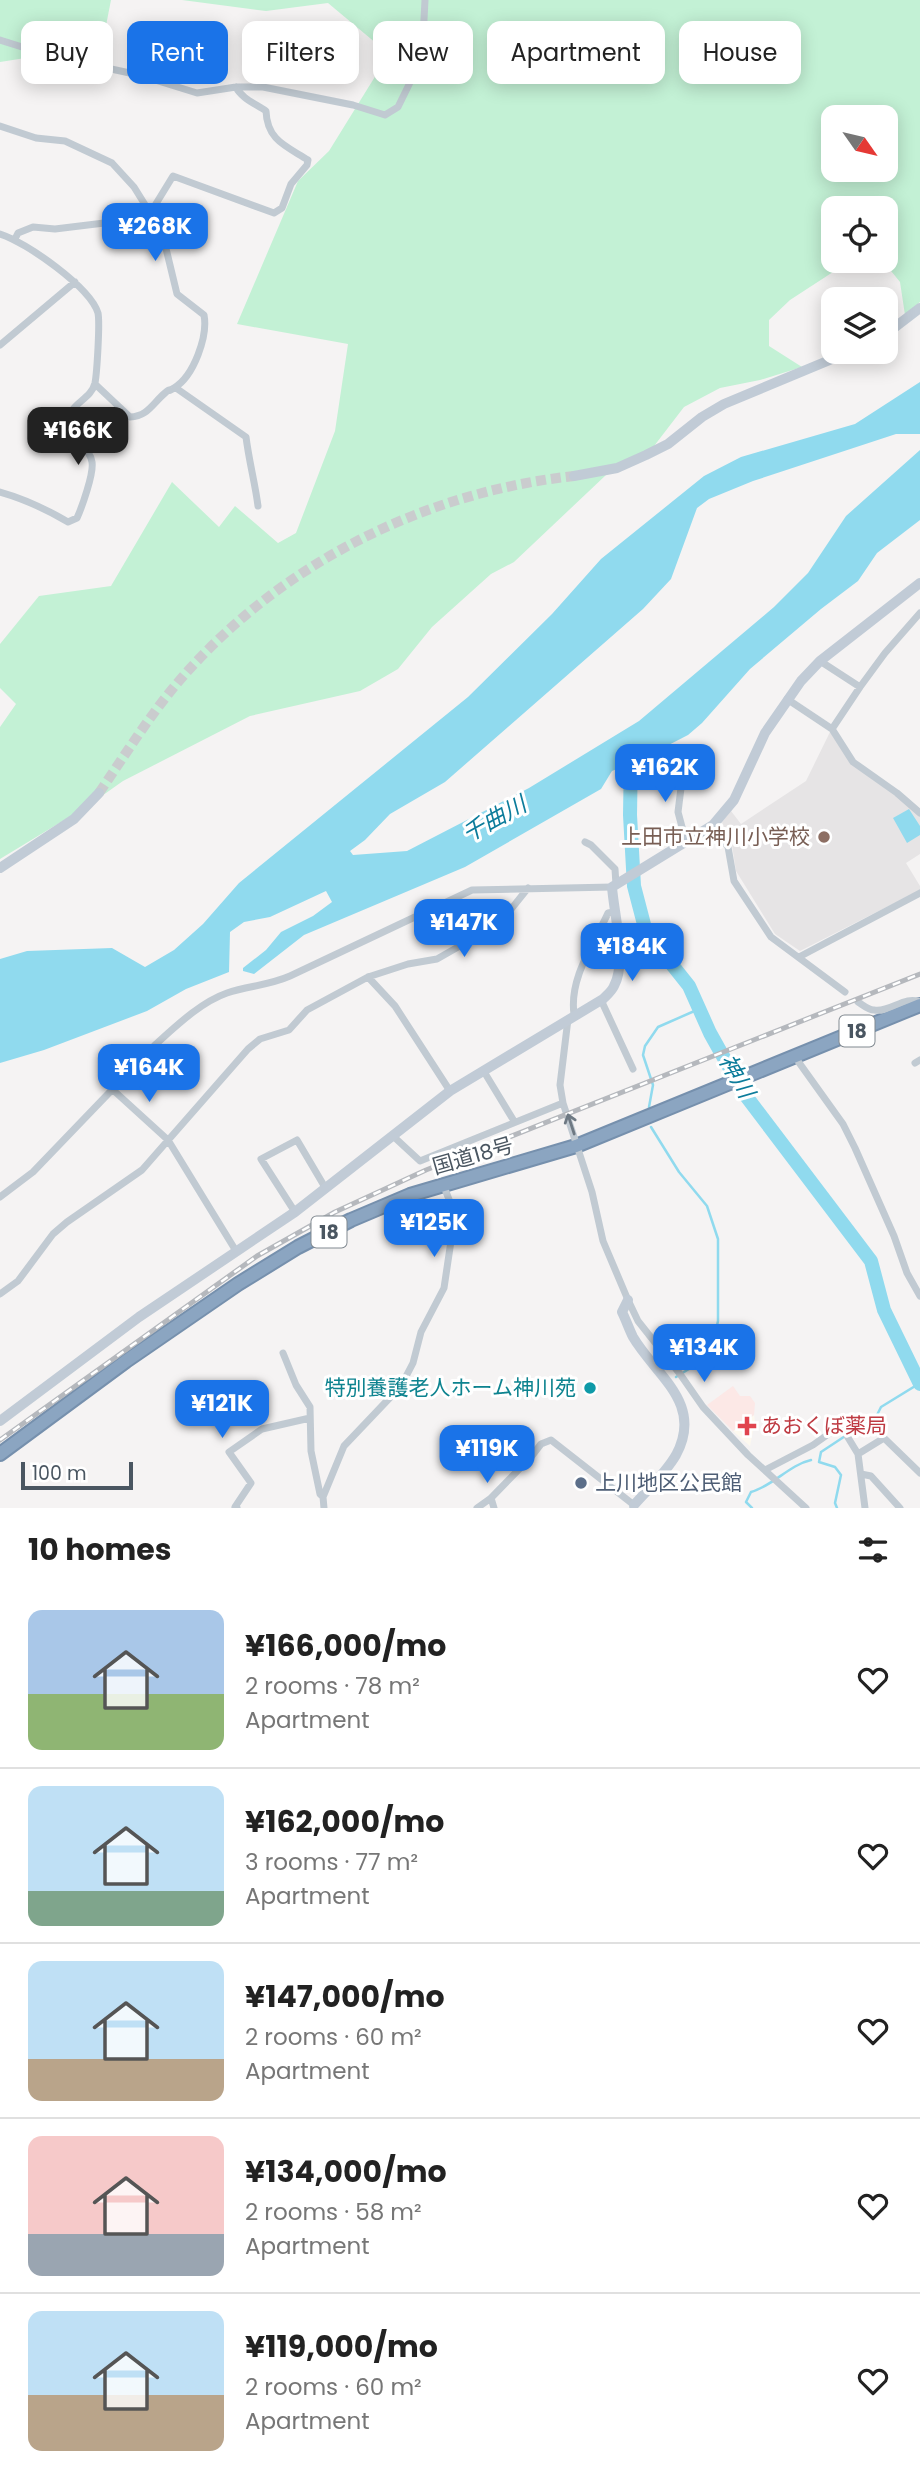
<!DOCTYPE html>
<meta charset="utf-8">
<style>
:root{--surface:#fff;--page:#f6f6f6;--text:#222;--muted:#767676;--line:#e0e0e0;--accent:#1a73e8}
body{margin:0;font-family:Poppins,"Noto Sans JP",sans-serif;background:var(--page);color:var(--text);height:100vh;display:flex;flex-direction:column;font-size:26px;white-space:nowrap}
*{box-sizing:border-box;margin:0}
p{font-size:23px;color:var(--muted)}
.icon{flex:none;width:38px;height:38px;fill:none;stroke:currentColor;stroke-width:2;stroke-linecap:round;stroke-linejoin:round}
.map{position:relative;height:1508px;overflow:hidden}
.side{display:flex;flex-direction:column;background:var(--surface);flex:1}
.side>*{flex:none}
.hud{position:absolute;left:21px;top:21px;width:878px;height:63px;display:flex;gap:14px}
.needle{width:46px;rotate:124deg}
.buttons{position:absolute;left:821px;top:105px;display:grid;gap:14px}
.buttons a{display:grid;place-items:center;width:77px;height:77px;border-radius:14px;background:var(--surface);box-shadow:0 4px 18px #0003;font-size:35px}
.scale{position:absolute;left:21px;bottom:18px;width:112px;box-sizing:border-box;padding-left:7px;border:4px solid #4a5661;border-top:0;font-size:19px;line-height:24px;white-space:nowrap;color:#4a5661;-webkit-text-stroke:5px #fff;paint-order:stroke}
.price{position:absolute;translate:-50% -60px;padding:0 16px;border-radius:14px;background:var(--accent);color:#fff;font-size:23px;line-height:46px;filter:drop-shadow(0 2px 4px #0008)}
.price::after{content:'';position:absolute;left:50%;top:42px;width:21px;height:16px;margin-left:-10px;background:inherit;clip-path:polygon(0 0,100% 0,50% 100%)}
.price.selected{background:#222;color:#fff}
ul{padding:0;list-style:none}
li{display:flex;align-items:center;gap:21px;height:175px;padding:0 28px}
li+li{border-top:2px solid var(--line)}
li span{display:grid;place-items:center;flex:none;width:196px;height:140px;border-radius:14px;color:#555}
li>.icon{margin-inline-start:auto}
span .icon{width:84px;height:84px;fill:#fffc;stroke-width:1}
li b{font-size:30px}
h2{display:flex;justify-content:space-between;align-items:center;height:84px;padding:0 28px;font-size:30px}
.pill{padding:0 24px;border-radius:14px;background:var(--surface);box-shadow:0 4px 18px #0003;font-size:24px;line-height:63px}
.pill.selected{background:var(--accent);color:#fff}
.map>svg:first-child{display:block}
</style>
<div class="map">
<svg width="920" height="1508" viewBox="0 0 920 1508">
<rect width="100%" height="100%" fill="#f5f3f3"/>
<path fill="#fdf9ef" d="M754 1415 755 1421 750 1446 733 1431Z"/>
<path fill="#e6e4e5" d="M830 732 852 764 897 796 920 816V854L906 863 920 886V890L800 951 775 934 736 871 732 845 722 822 731 811 741 824 806 781Z"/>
<path fill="#fce8e6" d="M733 1386 740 1396H750L755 1403 754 1415 733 1431 707 1405Z"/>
<path fill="#c3f1d5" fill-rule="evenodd" d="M0 0H111L102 46 0 62Z
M182 0H920V302L905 315 900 282 883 261H886V208H833V261H880L833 272 790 300 769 320V346L802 367 760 380 720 388 684 407 651 450 634 463 606 475 514 562 491 574 432 627 398 669 360 691 250 716 123 781 89 805 0 859V727L16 704 0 688V644L39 596 111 586 172 482 219 527 235 506 278 543 296 533 335 431 348 344 237 324 298 181 329 151 389 54 328 3 266 11ZM833 117H886V170H833Z"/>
<path fill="#90daee" d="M920 382V434H896L753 481 709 499 697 508 671 579 643 609 445 782 390 814 365 840 350 851 353 855 407 851 529 788 639 721 774 607 808 573 846 516 920 450V520L877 553 858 581 821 609 750 669 702 723 688 735 655 752 636 774 622 767 612 771 601 789 465 867 304 935 254 974 243 971V968L266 950 281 932 313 916 332 902 326 891 270 917 244 922 230 932 229 972 186 989 147 1011 44 1050 0 1063V959L27 951 112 948 145 967 174 950 203 924 239 883 468 697 552 614 601 559 704 476 741 457 855 424Z
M909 809 920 826V835L907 843 893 818Z"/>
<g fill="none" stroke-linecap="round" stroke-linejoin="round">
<path stroke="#90daee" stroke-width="2.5" d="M649 1107 653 1085 643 1055 645 1046 658 1027 699 1009
M651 1127 679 1172 707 1206 718 1239V1321L712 1348 705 1359 676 1377
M752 1508 746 1502 751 1492C773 1486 789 1465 811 1460
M837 1508 835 1503 841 1475 835 1467 819 1462 821 1452 877 1415 881 1407 920 1383"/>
<path stroke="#90daee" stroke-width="14" d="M631 754 630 815 634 886 646 932 689 986 710 1033 743 1092 871 1261 884 1310 920 1384"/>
<path stroke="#caccce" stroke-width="10" stroke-dasharray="10 5" stroke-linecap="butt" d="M99 793C127 752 153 710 186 673 286 561 426 492 574 476"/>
<g stroke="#7690ad" stroke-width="16">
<path id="highway" d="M0 1454 126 1361 238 1284 298 1247 351 1220 410 1195 576 1146 920 1005"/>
</g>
<path stroke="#c1cad2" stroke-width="7" d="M0 40 51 56 139 75 197 93 236 87H263L353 105 385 115 398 107 422 58 425 0
M0 126 36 138 65 141 112 163 134 187 162 232 177 294 204 315C208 336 194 376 174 388 165 394 173 386 165 393 152 404 148 416 130 417L95 384
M0 234C26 242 90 287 98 313 100 323 97 372 95 383 91 400 69 403 69 421 68 438 90 446 92 462 94 473 82 507 77 518L68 522C46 509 25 499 0 492
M15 239 18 233 33 227 55 229 137 219 154 207 173 176 274 213 282 208 291 184 307 165 308 160C286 146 267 140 266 111 256 104 241 98 236 87
M0 345 75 282
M176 388 246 437C249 461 255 483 258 506
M820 661 860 687 885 653 920 613
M787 699 832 729 860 687
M832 729 853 762 897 793 920 813
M684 764 678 812 686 842
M713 825 728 847 734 881 771 937 845 992
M585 842 591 845 615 869 616 885
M799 957 920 893
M368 977 395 1006 450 1091
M601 1000 633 1069
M858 1002C863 1005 868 1010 874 1010 890 1013 905 995 920 1002
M574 1014C569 978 594 944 608 913L614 912
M568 1019 560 1085 563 1103 592 1192 603 1241 628 1300 638 1321 680 1374 703 1407 748 1455 806 1508
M795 1057 843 1124 855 1148 894 1236 907 1273 920 1296
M915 1063 920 1060
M483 1070 514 1121
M112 1089 168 1140 236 1251
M393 1136 420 1161 563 1103
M0 1197 33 1172 156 1044C176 1026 201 1002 227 993 248 986 270 985 290 976L472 890 612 887
M295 1212 261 1159 297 1140 326 1189
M0 1294 18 1281 53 1234 67 1222 142 1170 248 1049 260 1039 289 1030 307 1010 368 977 408 964 437 959 500 923 528 888
M283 1353 296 1385 310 1407 311 1451 320 1494 323 1497
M841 1426 858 1454 865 1508
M858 1454 884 1438 920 1473
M765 1470 813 1445 844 1423
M861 1474 871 1476 900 1508
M491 1498 531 1457 541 1444 551 1440 634 1505 633 1507
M237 1508 235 1507 251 1483 229 1452 262 1429 310 1418
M324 1508 323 1497 344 1446 401 1386 413 1363 421 1332 444 1288 451 1241 450 1202 443 1184
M477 1508 491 1498 494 1508"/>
<path stroke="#c1cbd6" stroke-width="10" d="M886 334 920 308
M574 476 617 468 646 455 668 444 702 417 724 404 849 352
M0 868 74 819 99 793
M628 1300 622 1312C626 1320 629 1329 633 1337 656 1376 704 1403 676 1455 665 1474 648 1489 634 1505
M0 1421 139 1317 295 1212 450 1091 603 999C607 995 612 991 614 986 627 963 614 914 612 887L713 825 734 800 765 733 801 681 820 661 920 583"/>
<use href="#highway" stroke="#8ba5c1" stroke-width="12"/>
<g stroke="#b5b8bd" stroke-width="5">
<path id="rail" d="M0 1440 257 1256 335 1212 426 1170 920 974"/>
</g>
<use href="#rail" stroke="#fff" stroke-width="2.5" stroke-dasharray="8" stroke-linecap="butt"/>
</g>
<defs><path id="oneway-shaft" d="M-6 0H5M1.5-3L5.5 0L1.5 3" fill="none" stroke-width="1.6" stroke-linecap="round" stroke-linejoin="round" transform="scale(1.75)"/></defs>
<use stroke="#6e7983" href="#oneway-shaft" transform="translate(571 1124) rotate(-108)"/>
<circle fill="#8d6e63" stroke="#fff" stroke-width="2.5" cx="824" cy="837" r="7"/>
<circle fill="#0f9aa8" stroke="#fff" stroke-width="2.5" cx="590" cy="1388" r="7"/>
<path fill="#e0444e" stroke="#fff" stroke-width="2.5" d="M743.5 1415.5h7v7h7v7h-7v7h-7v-7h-7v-7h7z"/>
<circle fill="#5c6f8a" stroke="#fff" stroke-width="2.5" cx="581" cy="1483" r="7"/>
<g text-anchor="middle" stroke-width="6" stroke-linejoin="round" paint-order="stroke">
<g fill="#fff" stroke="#808990" stroke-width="2">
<rect x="839.5" y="1015.5" width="35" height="31" rx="5"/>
<rect x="311.5" y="1216.5" width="35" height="31" rx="5"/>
</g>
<g font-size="19" font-weight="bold" fill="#4a5661">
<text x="857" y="1038">18</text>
<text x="329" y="1239">18</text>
</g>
<g font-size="21" fill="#785e54" stroke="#fff" text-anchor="end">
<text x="810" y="844">上田市立神川小学校</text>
</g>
<g font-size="21" fill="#4a5661" stroke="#fff">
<text transform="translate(473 1156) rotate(-16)" y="7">国道18号</text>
</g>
<g font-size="21" fill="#0d838f" stroke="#fff" text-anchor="end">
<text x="576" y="1395">特別養護老人ホーム神川苑</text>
</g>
<g font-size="21" fill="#be3a42" stroke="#fff" text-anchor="start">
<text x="761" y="1433">あおくぼ薬局</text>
</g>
<g font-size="21" fill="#4e5e75" stroke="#fff" text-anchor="start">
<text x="595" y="1490">上川地区公民館</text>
</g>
<g font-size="23" font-style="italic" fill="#0c7c9b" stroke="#fff">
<text transform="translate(494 819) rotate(-29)" y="8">千曲川</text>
<text transform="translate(737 1076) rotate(60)" y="8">神川</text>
</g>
</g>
</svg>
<div class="buttons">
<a><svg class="needle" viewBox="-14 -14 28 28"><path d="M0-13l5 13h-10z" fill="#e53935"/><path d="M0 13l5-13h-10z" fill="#767676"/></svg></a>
<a><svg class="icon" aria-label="locate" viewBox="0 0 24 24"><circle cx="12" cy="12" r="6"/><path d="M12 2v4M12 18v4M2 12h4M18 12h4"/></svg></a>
<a><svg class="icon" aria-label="layers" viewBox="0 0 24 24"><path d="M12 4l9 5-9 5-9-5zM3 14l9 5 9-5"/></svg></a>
</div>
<div class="scale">100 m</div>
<b class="price" style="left:155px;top:263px">¥268K</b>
<b class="price selected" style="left:78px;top:467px">¥166K</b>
<b class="price" style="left:665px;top:804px">¥162K</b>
<b class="price" style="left:464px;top:959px">¥147K</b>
<b class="price" style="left:632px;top:983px">¥184K</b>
<b class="price" style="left:149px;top:1104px">¥164K</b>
<b class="price" style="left:434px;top:1259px">¥125K</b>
<b class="price" style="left:704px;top:1384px">¥134K</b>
<b class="price" style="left:222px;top:1440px">¥121K</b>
<b class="price" style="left:487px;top:1485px">¥119K</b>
<div class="hud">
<a class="pill">Buy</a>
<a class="pill selected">Rent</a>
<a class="pill">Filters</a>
<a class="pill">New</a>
<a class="pill">Apartment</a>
<a class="pill">House</a>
</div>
</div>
<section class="side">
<h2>10 homes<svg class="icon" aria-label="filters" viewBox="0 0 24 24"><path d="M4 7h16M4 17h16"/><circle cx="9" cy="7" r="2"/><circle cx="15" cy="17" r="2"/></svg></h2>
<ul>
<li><span style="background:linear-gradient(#a9c7e8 60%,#8fb573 0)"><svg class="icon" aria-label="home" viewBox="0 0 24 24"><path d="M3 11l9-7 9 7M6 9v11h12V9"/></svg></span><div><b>¥166,000/mo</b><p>2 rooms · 78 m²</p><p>Apartment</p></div><svg class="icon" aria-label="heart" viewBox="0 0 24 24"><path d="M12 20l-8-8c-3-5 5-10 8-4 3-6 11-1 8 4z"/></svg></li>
<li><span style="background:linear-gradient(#bfe0f5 75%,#7fa58c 0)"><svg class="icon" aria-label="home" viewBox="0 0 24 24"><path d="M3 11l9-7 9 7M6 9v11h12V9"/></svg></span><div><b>¥162,000/mo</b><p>3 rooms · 77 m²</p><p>Apartment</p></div><svg class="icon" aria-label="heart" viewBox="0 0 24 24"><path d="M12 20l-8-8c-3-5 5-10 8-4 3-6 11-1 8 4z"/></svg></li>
<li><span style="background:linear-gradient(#bfe0f5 70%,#b9a48a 0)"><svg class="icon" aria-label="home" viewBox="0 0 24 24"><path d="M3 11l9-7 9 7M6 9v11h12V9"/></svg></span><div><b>¥147,000/mo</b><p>2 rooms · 60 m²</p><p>Apartment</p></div><svg class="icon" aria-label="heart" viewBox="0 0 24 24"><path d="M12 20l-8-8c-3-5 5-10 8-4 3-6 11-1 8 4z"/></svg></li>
<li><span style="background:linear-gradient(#f6c9c9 70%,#9aa5b1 0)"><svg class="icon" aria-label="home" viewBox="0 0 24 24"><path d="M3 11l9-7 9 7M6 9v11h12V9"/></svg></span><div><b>¥134,000/mo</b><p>2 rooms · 58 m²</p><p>Apartment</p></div><svg class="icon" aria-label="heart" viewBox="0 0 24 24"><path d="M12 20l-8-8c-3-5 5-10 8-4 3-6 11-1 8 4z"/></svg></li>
<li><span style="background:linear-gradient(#bfe0f5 60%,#b9a48a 0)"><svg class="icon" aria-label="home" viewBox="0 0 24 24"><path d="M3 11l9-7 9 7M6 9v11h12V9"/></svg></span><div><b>¥119,000/mo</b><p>2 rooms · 60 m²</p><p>Apartment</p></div><svg class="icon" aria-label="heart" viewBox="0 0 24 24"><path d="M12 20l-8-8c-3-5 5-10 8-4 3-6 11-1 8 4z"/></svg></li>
</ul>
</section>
